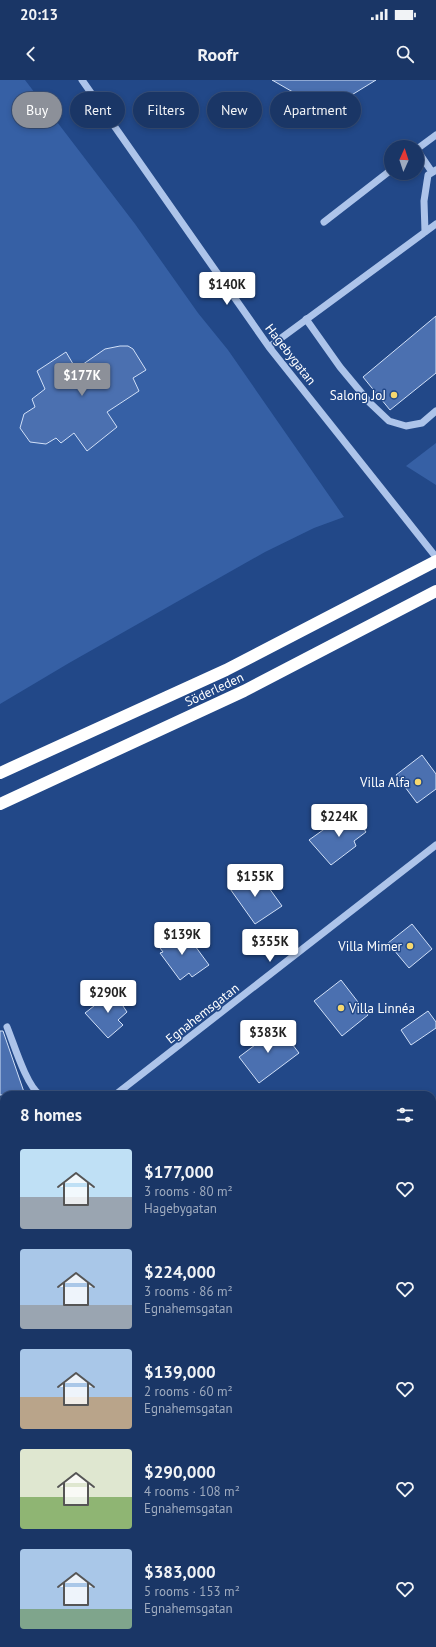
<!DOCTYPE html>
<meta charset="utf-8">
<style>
:root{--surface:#1a3666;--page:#27416f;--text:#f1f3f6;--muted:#9fabbf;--line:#38507a;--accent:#8c9099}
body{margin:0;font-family:"PT Sans",sans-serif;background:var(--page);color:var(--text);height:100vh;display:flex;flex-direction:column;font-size:15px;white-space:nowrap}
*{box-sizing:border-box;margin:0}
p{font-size:13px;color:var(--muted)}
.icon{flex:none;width:22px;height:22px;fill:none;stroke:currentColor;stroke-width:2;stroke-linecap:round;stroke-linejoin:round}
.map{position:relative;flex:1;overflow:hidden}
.sheet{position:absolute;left:0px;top:1011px;width:436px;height:556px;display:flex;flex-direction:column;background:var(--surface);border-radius:12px 12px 0 0;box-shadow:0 2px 6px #0003,0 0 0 1px var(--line)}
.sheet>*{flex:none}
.hud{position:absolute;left:12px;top:12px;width:412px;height:36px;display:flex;gap:8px}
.needle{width:26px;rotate:3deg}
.controls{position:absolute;left:384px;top:60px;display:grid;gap:8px}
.controls a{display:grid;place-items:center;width:40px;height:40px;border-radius:50%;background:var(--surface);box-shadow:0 2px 6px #0003,0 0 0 1px var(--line);font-size:20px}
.price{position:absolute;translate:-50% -34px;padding:0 9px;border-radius:4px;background:#fff;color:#222;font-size:13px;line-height:26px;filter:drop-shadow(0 1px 2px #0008)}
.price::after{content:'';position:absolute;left:50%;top:24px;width:12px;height:9px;margin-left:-6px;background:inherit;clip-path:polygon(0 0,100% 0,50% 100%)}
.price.active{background:var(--accent);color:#fff}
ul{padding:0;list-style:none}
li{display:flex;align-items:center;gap:12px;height:100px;padding:0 20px}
li span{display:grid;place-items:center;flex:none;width:112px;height:80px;border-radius:4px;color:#555}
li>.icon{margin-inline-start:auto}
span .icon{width:48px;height:48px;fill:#fffc;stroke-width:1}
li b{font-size:17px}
h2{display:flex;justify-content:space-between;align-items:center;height:48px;padding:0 20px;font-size:17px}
.tag{padding:0 14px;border-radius:18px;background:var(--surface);box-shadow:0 2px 6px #0003,0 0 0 1px var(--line);font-size:14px;line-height:36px}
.tag.active{background:var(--accent);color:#fff}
.status{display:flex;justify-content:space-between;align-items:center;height:28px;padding:0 20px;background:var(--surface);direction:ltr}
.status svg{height:11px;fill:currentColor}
header{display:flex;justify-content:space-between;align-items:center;height:52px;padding:0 20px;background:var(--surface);font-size:18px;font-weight:600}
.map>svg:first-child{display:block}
</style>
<div class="status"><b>20:13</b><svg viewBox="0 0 49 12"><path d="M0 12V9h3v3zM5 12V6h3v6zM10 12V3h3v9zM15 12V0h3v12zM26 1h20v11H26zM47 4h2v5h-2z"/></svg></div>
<header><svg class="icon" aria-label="back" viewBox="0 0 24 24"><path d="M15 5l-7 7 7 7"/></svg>Roofr<svg class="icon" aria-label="search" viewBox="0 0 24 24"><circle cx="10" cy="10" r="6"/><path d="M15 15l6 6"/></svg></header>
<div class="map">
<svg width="436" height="1567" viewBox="0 0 436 1567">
<rect width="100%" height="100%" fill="#224888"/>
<path fill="#3660a5" d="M0 0H25L135 144 198 233 228 270 344 437 314 448 265 472 69 583 0 624Z
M436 363V405L406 386Z"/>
<path fill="#4b70b0" stroke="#d1e0f8" d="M272 0H376L350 16V46H311L312 23Z
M436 236V293L390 330 363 297Z
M120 266H128L133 269 146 290 133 298 139 311 107 332 117 347 87 371 74 353 61 363 56 358 46 364 30 362 20 348 24 334 35 327 32 319 45 309 37 291 66 272 76 289 105 269Z
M422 675 436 694V709L417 723 396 695Z
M351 730 366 752 354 761 356 766 331 785 309 760Z
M245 794 252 803 261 797 282 826 255 844 228 806Z
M412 844 432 869 409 888 388 863Z
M171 854 176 861 187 855 209 885 192 897 189 893 180 900 160 873 163 872 157 864Z
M341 900 368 935 342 956 314 921Z
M113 911 127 932 118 940 123 945 108 958 85 933Z
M428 931 436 942V948L411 965 401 950Z
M279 947 299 973 259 1003 239 977 255 965 251 961 266 949 270 954Z
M0 951H3L25 1015H0Z"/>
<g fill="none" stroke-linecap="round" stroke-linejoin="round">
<path stroke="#adc4ea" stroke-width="7" d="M82 0 269 267 436 477
M417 69 436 55
M417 70 432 92
M324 142 391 90
M425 152 424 121 428 95 436 90
M306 239 340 287 370 323 389 341 406 346 422 343 436 331
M269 267 436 144
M7 947C14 964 26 1005 40 1015
M115 1015 436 765
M0 1103 4 1101
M432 1176 436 1175
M0 1285 4 1283
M432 1314 436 1312
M432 1435 436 1445
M0 1482 4 1480"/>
<path stroke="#fff" stroke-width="12" d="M0 693 226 590 436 481
M0 724 244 611 436 511"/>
</g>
<g fill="#f6d86f" stroke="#224888" stroke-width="1.5">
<circle cx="394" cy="315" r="4"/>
<circle cx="418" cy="702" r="4"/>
<circle cx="410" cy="866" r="4"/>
<circle cx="341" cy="928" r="4"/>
</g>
<g text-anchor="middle" stroke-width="3" stroke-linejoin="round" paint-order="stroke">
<g font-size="13" fill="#fff" stroke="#224888">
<text transform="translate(291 274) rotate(52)" y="5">Hagebygatan</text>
<text transform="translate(214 609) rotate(-25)" y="5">Söderleden</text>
<text transform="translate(202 933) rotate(-38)" y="5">Egnahemsgatan</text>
</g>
<g font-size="13" fill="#fff" stroke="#224888" text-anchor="end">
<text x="386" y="320">Salong JoJ</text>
<text x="410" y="707">Villa Alfa</text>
<text x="402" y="871">Villa Mimer</text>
<text x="349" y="933" text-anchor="start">Villa Linnéa</text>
</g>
</g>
</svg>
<div class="controls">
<a><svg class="needle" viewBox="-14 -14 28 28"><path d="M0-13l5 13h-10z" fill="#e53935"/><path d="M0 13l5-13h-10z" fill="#9fabbf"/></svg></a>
</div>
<b class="price" style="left:227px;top:226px">$140K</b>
<b class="price active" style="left:82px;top:317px">$177K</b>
<b class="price" style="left:339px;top:758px">$224K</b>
<b class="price" style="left:255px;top:818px">$155K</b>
<b class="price" style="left:182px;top:876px">$139K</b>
<b class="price" style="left:270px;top:883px">$355K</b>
<b class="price" style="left:108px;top:934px">$290K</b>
<b class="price" style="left:268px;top:974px">$383K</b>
<div class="hud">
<a class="tag active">Buy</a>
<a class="tag">Rent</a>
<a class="tag">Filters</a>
<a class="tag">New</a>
<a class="tag">Apartment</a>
</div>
<section class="sheet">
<h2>8 homes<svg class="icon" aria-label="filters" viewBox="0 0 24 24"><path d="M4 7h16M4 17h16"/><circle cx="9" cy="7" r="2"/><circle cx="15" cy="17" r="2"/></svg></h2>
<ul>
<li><span style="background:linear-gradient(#bfe0f5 60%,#9aa5b1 0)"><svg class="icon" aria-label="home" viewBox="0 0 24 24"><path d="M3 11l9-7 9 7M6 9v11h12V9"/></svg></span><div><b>$177,000</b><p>3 rooms · 80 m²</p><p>Hagebygatan</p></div><svg class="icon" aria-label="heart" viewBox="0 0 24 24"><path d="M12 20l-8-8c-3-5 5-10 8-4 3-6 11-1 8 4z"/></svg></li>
<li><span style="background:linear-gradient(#a9c7e8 70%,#9aa5b1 0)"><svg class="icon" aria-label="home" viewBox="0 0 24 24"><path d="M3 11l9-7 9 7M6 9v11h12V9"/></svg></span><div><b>$224,000</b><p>3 rooms · 86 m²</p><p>Egnahemsgatan</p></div><svg class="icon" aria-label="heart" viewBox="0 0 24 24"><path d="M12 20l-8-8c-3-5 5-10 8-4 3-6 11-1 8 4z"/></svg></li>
<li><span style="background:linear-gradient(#a9c7e8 60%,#b9a48a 0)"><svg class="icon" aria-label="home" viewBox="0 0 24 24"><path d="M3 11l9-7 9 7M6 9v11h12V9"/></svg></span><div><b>$139,000</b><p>2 rooms · 60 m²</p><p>Egnahemsgatan</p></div><svg class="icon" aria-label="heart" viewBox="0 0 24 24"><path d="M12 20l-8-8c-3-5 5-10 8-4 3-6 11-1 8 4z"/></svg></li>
<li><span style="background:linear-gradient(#dfe7d0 60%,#8fb573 0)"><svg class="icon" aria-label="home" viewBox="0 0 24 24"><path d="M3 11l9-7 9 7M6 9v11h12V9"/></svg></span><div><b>$290,000</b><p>4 rooms · 108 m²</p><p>Egnahemsgatan</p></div><svg class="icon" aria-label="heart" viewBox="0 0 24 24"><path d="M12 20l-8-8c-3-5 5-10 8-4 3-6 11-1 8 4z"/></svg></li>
<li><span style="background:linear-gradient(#a9c7e8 75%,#7fa58c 0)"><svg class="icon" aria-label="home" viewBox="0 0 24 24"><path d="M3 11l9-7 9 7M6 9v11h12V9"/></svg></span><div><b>$383,000</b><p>5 rooms · 153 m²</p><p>Egnahemsgatan</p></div><svg class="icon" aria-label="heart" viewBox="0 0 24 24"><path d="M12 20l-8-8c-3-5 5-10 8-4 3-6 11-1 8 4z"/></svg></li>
</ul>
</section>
</div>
